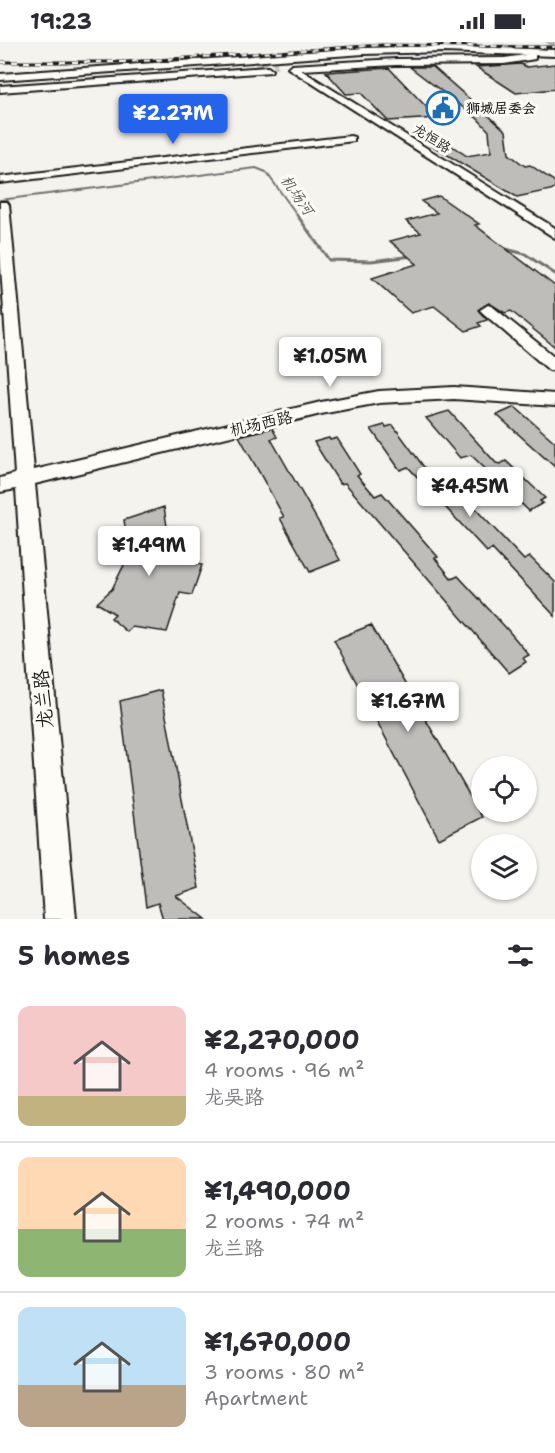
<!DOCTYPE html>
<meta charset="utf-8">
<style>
:root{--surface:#fff;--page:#f7f7f7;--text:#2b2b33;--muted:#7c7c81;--line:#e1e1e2;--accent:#2563eb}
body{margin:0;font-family:"Shantell Sans","LXGW WenKai TC",sans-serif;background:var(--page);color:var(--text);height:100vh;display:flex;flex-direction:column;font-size:22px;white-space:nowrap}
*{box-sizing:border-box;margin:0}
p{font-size:20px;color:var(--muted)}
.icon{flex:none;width:33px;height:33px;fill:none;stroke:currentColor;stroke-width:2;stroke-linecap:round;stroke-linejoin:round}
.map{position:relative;height:877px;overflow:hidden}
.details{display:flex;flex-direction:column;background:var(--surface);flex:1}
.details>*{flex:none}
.tools{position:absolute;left:471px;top:714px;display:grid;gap:12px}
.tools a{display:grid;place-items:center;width:66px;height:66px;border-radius:50%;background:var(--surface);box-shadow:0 2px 4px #0004;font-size:30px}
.price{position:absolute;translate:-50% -51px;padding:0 14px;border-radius:6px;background:#fff;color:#222;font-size:20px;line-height:39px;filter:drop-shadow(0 2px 3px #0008)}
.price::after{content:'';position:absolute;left:50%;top:36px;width:18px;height:14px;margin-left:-9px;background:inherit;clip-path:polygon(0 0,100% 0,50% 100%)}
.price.selected{background:var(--accent);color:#fff}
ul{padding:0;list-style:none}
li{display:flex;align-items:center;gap:18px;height:150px;padding:0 18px}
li+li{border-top:2px solid var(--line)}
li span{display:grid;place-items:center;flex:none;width:168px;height:120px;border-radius:12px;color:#555}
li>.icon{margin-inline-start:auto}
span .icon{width:72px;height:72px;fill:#fffc;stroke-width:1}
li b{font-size:26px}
h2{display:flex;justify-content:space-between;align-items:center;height:72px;padding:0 18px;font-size:26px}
.status{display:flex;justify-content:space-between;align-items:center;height:42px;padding:0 30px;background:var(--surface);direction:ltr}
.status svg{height:16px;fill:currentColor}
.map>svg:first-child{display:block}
</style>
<div class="status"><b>19:23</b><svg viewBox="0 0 49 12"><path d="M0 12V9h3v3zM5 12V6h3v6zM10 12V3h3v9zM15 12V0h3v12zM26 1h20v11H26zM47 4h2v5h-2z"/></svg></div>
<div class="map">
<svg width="555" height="877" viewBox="0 0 555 877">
<rect width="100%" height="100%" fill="#f4f3ee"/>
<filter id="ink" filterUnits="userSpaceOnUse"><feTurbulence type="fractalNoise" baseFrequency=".0167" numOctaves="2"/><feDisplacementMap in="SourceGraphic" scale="12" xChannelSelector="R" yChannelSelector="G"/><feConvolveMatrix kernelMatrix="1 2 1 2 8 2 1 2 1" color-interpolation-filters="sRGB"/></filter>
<g filter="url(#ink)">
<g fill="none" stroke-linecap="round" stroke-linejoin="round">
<path stroke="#72716f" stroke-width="2" d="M0 158 256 126 266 130 298 174"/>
<path stroke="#72716f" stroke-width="3" d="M297 173 329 218 371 219 413 214
M502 206 525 212 555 232"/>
<path fill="#abaaa6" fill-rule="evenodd" d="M545 0H555V6Z"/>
</g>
<path fill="#bebdba" stroke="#1c1c1c" stroke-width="1.5" d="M521 22 527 25 555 22V47L516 51 476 25Z
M410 25H433L506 89 509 112 525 124 530 123 555 140V147L517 155 431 103 437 94 467 114 491 110 489 89 478 77Z
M389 26 437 76 388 79 361 51 346 52 326 30Z
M439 154 479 182 475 183 555 244V305L511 269 505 271 489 261 478 268 487 278 478 281 481 284 466 289 434 264 411 271 372 236 417 222 390 199 421 191 406 179 437 171 421 159Z
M515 365 555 400V425L497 373Z
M449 369 496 421 500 422 506 419 545 456 540 459 543 461 529 469 471 413 460 416 426 376Z
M385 383 386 385 393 383 432 436 435 435 439 438 445 435 524 518 530 515 555 540V574L492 507 487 510 408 425 400 428 371 387Z
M272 386 277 395 271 397 340 518 310 530 280 476 284 475 239 394Z
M329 396 330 398 337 396 360 432 357 433 375 454 382 451 438 515 435 516 452 537 458 534 507 587 529 613 523 616 526 620 509 631 345 441 340 442 314 400Z
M164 465 168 491 166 516 202 523 192 553 180 551 167 590 132 585 127 590 111 576 115 572 97 561 112 547 126 519 127 497 124 478Z
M371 583 482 775 439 797 334 598Z
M161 648 199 846 176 854 206 877H163L158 861 146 865 120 659Z"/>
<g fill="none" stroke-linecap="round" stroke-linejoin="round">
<path stroke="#c9c8c4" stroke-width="12" stroke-dasharray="12 6" stroke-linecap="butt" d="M255 23 277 21"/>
<g stroke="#1c1c1c" stroke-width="4">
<path id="minor" d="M532 12 535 13V17L504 22 396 23 301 28 555 186V196L288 26 292 23 396 17 504 16Z
M268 25 272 28 271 30 0 50V44Z
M350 94 354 95V99L0 141V135Z
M0 160H7L9 163 34 428 321 360 379 349 454 345 555 352V364L454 357 379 361 321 372 35 442 76 877H44L16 447 0 450V436L15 432 0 210Z
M488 263 493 265 555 315V329L549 328 483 271 480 268Z"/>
</g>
<g stroke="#1c1c1c" stroke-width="4">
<path id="major" d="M444 4 555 8V14L444 10 364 12 0 38V32L364 6Z"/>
</g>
<use href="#minor" fill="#fdfcf7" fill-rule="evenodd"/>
<use href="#major" fill="#fdfcf7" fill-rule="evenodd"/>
<g stroke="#1c1c1c" stroke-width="3">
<path id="rail" d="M0 20H126L382 3 555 5"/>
</g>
<use href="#rail" stroke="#fdfcf7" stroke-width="2" stroke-dasharray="6" stroke-linecap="butt"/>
</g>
</g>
<defs>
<g id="civic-ring" transform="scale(1.725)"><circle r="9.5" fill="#fdfcf7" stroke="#1f6fb2" stroke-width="1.5"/><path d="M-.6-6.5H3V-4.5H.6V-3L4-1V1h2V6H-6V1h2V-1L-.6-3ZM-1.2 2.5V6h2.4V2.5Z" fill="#1f6fb2"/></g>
</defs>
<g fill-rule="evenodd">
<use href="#civic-ring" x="443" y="66"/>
</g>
<g text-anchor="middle" stroke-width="6" stroke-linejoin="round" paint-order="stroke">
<g font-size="14" font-weight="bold" fill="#1c1c1c" stroke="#fdfcf7" text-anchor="start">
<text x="466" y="71">狮城居委会</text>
</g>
<g font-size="14" fill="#1c1c1c" stroke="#fdfcf7">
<text transform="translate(432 96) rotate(32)" y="5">龙恒路</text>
</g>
<g font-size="15" font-style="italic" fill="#5c5c5a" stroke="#fdfcf7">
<text transform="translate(297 153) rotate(55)" y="5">机场河</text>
</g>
<g font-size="16" fill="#1c1c1c" stroke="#fdfcf7">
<text transform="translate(261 381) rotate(-13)" y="6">机场西路</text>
</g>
<g font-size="20" fill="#1c1c1c" stroke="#fdfcf7">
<text transform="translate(43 657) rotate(-95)" y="7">龙兰路</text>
</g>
</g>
</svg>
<div class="tools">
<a><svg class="icon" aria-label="locate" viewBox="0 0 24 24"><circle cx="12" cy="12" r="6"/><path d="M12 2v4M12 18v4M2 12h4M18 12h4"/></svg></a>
<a><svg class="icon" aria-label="layers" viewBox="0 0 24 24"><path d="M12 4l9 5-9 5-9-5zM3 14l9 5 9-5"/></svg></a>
</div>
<b class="price selected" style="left:173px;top:103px">¥2.27M</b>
<b class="price" style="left:330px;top:346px">¥1.05M</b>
<b class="price" style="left:470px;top:476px">¥4.45M</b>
<b class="price" style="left:149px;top:535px">¥1.49M</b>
<b class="price" style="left:408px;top:691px">¥1.67M</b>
</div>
<section class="details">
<h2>5 homes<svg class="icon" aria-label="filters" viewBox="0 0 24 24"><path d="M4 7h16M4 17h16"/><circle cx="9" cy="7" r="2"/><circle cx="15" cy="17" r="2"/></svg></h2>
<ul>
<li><span style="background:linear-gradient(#f6c9c9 75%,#c2b280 0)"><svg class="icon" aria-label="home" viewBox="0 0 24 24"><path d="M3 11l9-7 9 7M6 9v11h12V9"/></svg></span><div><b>¥2,270,000</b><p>4 rooms · 96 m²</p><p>龙吴路</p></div></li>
<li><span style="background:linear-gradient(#ffd9b3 60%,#8fb573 0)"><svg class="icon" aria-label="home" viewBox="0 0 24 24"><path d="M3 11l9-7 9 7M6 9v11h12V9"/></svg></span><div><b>¥1,490,000</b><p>2 rooms · 74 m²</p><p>龙兰路</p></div></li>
<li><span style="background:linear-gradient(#bfe0f5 65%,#b9a48a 0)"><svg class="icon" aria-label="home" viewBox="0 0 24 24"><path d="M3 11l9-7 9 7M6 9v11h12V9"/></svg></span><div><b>¥1,670,000</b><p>3 rooms · 80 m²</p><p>Apartment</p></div></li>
</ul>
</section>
